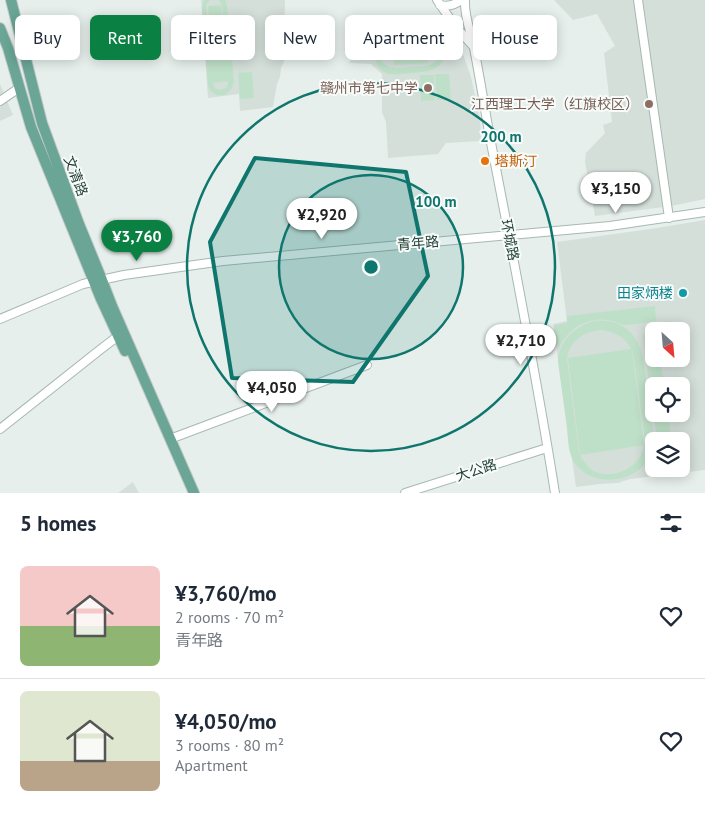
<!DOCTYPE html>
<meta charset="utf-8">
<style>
:root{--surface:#fff;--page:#f6f6f7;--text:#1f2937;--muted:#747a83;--line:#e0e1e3;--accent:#0b8043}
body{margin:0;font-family:"PT Sans","Noto Sans SC",sans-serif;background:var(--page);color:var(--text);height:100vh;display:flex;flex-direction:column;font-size:19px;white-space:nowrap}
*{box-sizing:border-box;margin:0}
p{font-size:16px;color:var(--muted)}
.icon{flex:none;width:28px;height:28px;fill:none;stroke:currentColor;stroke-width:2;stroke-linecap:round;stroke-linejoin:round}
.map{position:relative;height:493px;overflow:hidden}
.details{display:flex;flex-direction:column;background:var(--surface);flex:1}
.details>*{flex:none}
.banner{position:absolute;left:15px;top:15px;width:675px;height:45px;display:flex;gap:10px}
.needle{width:32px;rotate:154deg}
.buttons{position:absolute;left:645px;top:322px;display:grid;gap:10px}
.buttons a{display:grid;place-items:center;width:45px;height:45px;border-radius:8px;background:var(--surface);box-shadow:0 2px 12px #0003;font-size:25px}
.price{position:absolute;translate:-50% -42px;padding:0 11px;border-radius:18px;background:#fff;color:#222;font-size:16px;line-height:32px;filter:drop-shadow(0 1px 2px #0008)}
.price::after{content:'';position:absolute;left:50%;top:30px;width:15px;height:11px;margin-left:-8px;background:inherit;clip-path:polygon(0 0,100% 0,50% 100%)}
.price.on{background:var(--accent);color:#fff}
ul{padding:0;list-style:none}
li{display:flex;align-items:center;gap:15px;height:125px;padding:0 20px}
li+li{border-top:1px solid var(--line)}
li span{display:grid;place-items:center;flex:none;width:140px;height:100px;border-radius:8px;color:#555}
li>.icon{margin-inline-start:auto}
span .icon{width:60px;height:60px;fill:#fffc;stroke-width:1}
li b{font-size:21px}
h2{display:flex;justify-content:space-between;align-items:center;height:60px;padding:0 20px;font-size:21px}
.pill{padding:0 18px;border-radius:8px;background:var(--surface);box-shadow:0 2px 12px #0003;font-size:18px;line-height:45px}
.pill.on{background:var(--accent);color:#fff}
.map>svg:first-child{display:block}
</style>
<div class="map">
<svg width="705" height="493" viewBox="0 0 705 493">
<rect width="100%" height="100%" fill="#e6efeb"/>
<path fill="#d4dfda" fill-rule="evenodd" d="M201 0H285L284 47 317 46V58H284V62L281 68 280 77 277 84 273 107 240 111 239 94 208 98Z
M554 0H705V199L671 206 595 216 585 162 586 153 605 133 603 125 612 122 604 53 615 46 597 14 573 20Z
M434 20 450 51 461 48 471 77 480 119 481 141 446 143 438 154 388 158 386 122 382 112V74L371 64 349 63 355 50 354 30 394 31Z
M0 84 13 115 0 121Z
M705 220V470L630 479 618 483 600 484 576 487 553 324 567 321 557 242 657 228ZM654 331H681V359H654ZM654 386H681V414H654ZM654 441H681V469H654Z
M133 482 139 493H118Z"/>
<path fill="#bfe0c8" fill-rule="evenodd" d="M204 0H210L207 3 206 6 211 60 226 59 227 66 222 5 219 0H225L227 5 234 81C232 96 215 102 208 86L202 7ZM228 81V84L226 88 220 90 215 88 213 83Z
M221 5 223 29 210 30 208 6Z
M425 28C451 30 454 65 428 71 418 72 397 76 388 74 382 72 377 66 375 60 364 29 406 30 425 28ZM428 35C442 41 446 58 430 65 425 67 417 66 411 67 395 68 379 71 380 49 383 43 386 40 393 38Z
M223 30 225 55 212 56 210 31Z
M426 37 428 63 394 65 392 40Z
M252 72 254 98 240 99 238 73Z
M435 74H449L451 99 437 100Z
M420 75H434L435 100 421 101Z
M655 306 656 321C646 322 635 325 625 325 619 324 613 320 606 320 587 317 567 330 559 348H558L554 325 567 323V316Z
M593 321C620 318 638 332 643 358L654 440C652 482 594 493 574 462 568 452 568 439 567 428 564 406 561 384 558 362 559 341 573 328 593 321ZM602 330C615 332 625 337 631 349L567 358C570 340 585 331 602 330ZM632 350 634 359 645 440 644 445ZM567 359H568L580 454 579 452ZM644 445C642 467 612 482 592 470 587 466 583 460 580 455Z
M654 334V359H660L646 361 643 335Z
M661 364 664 386H654V391L650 392 647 366Z
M654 414H668L671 438 657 440Z"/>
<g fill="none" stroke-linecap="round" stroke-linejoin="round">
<g stroke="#a8b8b2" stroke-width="10">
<path id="minor" d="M437 0 455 26 473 46
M465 0C464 17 471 32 474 48 481 83 486 118 493 153 515 266 537 379 555 493
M638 0 669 218
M440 5C448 7 455 5 461 0
M0 101 19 88
M0 319 83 284 124 275 223 261 610 226 705 212
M0 429 101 349 118 336
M170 439 367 365
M405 493 547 448"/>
</g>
<g stroke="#c2cac8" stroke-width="12">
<path id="major" d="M11 0 42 123 79 224 102 280 112 306 194 493
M0 28 8 48 31 127 101 299 125 351"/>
</g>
<use href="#minor" stroke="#fff" stroke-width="8"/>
<use href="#major" stroke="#6aa596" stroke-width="10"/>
</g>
<path fill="#0f766e" fill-opacity="0.2" stroke="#0f766e" stroke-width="4" stroke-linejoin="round" d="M255 158 406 172 428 276 353 382 232 378 210 242Z"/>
<circle cx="371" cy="267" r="92" fill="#0f766e" fill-opacity=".12"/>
<g fill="none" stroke="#0f766e" stroke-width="2.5">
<circle cx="371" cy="267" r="92"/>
<circle cx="371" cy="267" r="184"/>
</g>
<g fill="#8d6e63" stroke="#f7fbf9" stroke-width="2">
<circle cx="428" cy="88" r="5"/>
<circle cx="649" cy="104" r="5"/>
</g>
<circle fill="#e8710a" stroke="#f7fbf9" stroke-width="2" cx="485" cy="161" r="5"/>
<circle fill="#0f9aa8" stroke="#f7fbf9" stroke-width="2" cx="683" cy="293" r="5"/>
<g text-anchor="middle" stroke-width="4" stroke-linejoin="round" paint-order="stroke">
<g font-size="14" fill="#785e54" stroke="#f7fbf9" text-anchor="end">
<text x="418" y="93">赣州市第七中学</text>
<text x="639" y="109">江西理工大学（红旗校区）</text>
</g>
<g font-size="14" fill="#c56008" stroke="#f7fbf9" text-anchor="start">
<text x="495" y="166">塔斯汀</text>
</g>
<g font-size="14" fill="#24423a" stroke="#f7fbf9">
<text transform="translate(76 176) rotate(69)" y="5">文清路</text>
<text transform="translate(510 240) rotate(79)" y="5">环城路</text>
<text transform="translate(418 243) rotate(-5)" y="5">青年路</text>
<text transform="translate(476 470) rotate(-18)" y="5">大公路</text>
</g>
<g font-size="14" fill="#0d838f" stroke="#f7fbf9" text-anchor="end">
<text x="673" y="298">田家炳楼</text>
</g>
</g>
<circle cx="371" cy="267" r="8" fill="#0f766e" stroke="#f7fbf9" stroke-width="2.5"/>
<g font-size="15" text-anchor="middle" font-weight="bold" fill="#0f766e" stroke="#f7fbf9" stroke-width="4" stroke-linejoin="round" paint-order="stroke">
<text x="501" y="142">200 m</text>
<text x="436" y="207">100 m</text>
</g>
</svg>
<div class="buttons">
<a><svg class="needle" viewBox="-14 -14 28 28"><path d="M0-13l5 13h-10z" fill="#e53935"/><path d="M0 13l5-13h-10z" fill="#747a83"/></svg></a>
<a><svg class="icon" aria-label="locate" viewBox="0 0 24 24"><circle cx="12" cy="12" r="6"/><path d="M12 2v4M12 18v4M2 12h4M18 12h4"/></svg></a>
<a><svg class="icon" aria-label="layers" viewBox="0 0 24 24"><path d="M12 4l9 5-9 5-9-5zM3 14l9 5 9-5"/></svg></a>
</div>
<b class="price" style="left:616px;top:214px">¥3,150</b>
<b class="price" style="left:322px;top:240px">¥2,920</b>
<b class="price on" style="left:137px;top:262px">¥3,760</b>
<b class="price" style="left:521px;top:366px">¥2,710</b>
<b class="price" style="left:272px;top:413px">¥4,050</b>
<div class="banner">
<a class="pill">Buy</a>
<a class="pill on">Rent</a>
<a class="pill">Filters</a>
<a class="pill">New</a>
<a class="pill">Apartment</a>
<a class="pill">House</a>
</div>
</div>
<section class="details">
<h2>5 homes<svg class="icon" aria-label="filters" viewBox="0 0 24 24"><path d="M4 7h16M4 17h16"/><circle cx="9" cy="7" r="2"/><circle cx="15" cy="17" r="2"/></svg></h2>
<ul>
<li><span style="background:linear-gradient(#f6c9c9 60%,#8fb573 0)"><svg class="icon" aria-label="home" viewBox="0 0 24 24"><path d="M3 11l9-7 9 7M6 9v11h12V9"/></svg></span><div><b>¥3,760/mo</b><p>2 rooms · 70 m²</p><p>青年路</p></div><svg class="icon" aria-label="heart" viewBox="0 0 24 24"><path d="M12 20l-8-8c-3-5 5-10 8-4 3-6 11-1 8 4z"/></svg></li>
<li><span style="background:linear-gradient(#dfe7d0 70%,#b9a48a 0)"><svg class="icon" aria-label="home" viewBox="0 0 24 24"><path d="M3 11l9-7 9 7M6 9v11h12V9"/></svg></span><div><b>¥4,050/mo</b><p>3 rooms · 80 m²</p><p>Apartment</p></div><svg class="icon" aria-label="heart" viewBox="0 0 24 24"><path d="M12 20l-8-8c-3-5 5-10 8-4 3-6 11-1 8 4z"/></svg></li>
</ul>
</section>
